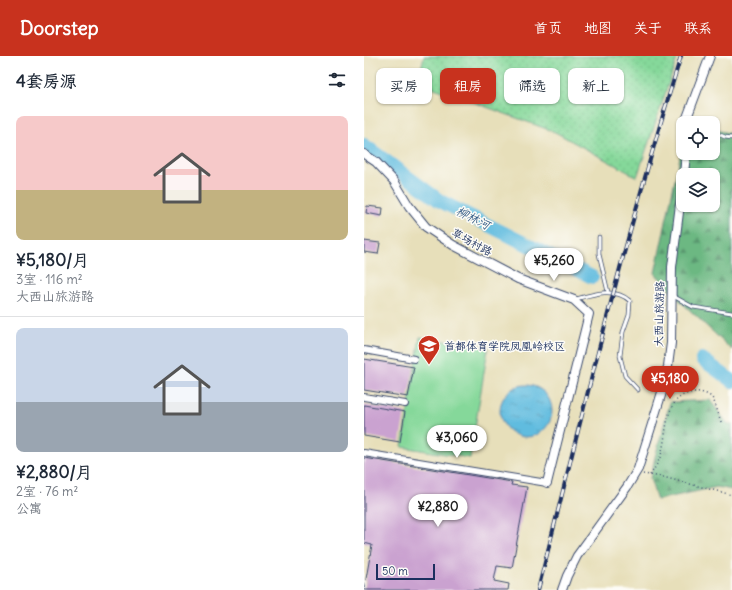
<!DOCTYPE html>
<html lang="zh">
<meta charset="utf-8">
<style>
:root{--surface:#fff;--page:#f2f2f3;--text:#1f2937;--muted:#747a83;--line:#e0e1e3;--accent:#c8321e}
body{margin:0;font-family:Delius,"LXGW WenKai TC",sans-serif;background:var(--page);color:var(--text);height:100vh;display:flex;flex-direction:column;font-size:15px;white-space:nowrap}
*{box-sizing:border-box;margin:0}
p{font-size:13px;color:var(--muted)}
.icon{flex:none;width:22px;height:22px;fill:none;stroke:currentColor;stroke-width:2;stroke-linecap:round;stroke-linejoin:round}
.map{position:relative;flex:1;overflow:hidden}
.sheet{display:flex;flex-direction:column;background:var(--surface);width:364px}
.sheet>*{flex:none}
.hud{position:absolute;left:12px;top:12px;width:296px;height:36px;display:flex;gap:8px}
.fabs{position:absolute;left:312px;top:60px;display:grid;gap:8px}
.fabs a{display:grid;place-items:center;width:44px;height:44px;border-radius:8px;background:var(--surface);box-shadow:0 1px 3px #0004;font-size:20px}
.scale{position:absolute;left:12px;bottom:10px;width:59px;box-sizing:border-box;padding-left:4px;border:2px solid #1b2f5e;border-top:0;font-size:11px;line-height:14px;white-space:nowrap;color:#1b2f5e;-webkit-text-stroke:3px #fdfcf7;paint-order:stroke}
.price{position:absolute;translate:-50% -34px;padding:0 9px;border-radius:14px;background:#fff;color:#222;font-size:13px;line-height:26px;filter:drop-shadow(0 1px 2px #0008)}
.price::after{content:'';position:absolute;left:50%;top:24px;width:12px;height:9px;margin-left:-6px;background:inherit;clip-path:polygon(0 0,100% 0,50% 100%)}
.price.selected{background:var(--accent);color:#fff}
ul{padding:0;list-style:none}
li{display:grid;align-content:center;gap:8px;height:212px;padding:0 16px}
li+li{border-top:1px solid var(--line)}
li span{display:grid;place-items:center;height:124px;border-radius:8px;color:#555}
li>.icon{margin-inline-start:auto}
span .icon{width:72px;height:72px;fill:#fffc;stroke-width:1}
li b{font-size:17px}
h2{display:flex;justify-content:space-between;align-items:center;height:48px;padding:0 16px;font-size:17px}
.tag{padding:0 14px;border-radius:8px;background:var(--surface);box-shadow:0 1px 3px #0004;font-size:14px;line-height:36px}
.tag.selected{background:var(--accent);color:#fff}
header{display:flex;align-items:center;gap:24px;box-sizing:border-box;height:56px;padding:0 20px;background:var(--accent);color:#fff}
header strong{font-size:19px}
nav{display:flex;gap:22px;margin-inline-start:auto;font-size:14px}
main{display:flex;flex:1;min-height:0}
.map>svg:first-child{display:block}
</style>
<header>
<strong>Doorstep</strong>
<nav><a>首页</a><a>地图</a><a>关于</a><a>联系</a></nav>
</header>
<main>
<section class="sheet">
<h2>4套房源<svg class="icon" aria-label="filters" viewBox="0 0 24 24"><path d="M4 7h16M4 17h16"/><circle cx="9" cy="7" r="2"/><circle cx="15" cy="17" r="2"/></svg></h2>
<ul>
<li><span style="background:linear-gradient(#f6c9c9 60%,#c2b280 0)"><svg class="icon" aria-label="home" viewBox="0 0 24 24"><path d="M3 11l9-7 9 7M6 9v11h12V9"/></svg></span><div><b>¥5,180/月</b><p>3室 · 116 m²</p><p>大西山旅游路</p></div></li>
<li><span style="background:linear-gradient(#c9d6e8 60%,#9aa5b1 0)"><svg class="icon" aria-label="home" viewBox="0 0 24 24"><path d="M3 11l9-7 9 7M6 9v11h12V9"/></svg></span><div><b>¥2,880/月</b><p>2室 · 76 m²</p><p>公寓</p></div></li>
</ul>
</section>
<div class="map">
<svg width="368" height="534" viewBox="0 0 368 534">
<defs>
<pattern id="grass-dots" width="8" height="8" patternUnits="userSpaceOnUse"><rect width="8" height="8" fill="#85d89a"/><path d="M2 2h.1M6 6h.1" fill="none" stroke="#72ba87" stroke-width="1.8" stroke-linecap="round"/></pattern>
<pattern id="forest-firs" width="22" height="20" patternUnits="userSpaceOnUse"><rect width="22" height="20" fill="#6cb882"/><path d="M5 1l3.5 6h-7zM16 11l3.5 6h-7z" fill="#58966e"/></pattern>
<pattern id="water-ripples" width="26" height="14" patternUnits="userSpaceOnUse"><rect width="26" height="14" fill="#61bcdf"/><path d="M2 4q2-2 4 0t4 0M15 11q2-2 4 0t4 0" fill="none" stroke="#4f99b8"/></pattern>
</defs>
<rect width="100%" height="100%" fill="#fdfcf7"/>
<filter id="ink" filterUnits="userSpaceOnUse"><feTurbulence type="fractalNoise" baseFrequency=".025" numOctaves="2"/><feDisplacementMap in="SourceGraphic" scale="8" xChannelSelector="R" yChannelSelector="G"/><feConvolveMatrix kernelMatrix="1 2 1 2 8 2 1 2 1" color-interpolation-filters="sRGB"/></filter>
<filter id="wash" filterUnits="userSpaceOnUse"><feTurbulence type="fractalNoise" baseFrequency=".012" numOctaves="4" result="noise"/><feDisplacementMap in="SourceGraphic" scale="16" xChannelSelector="R" yChannelSelector="G"/><feGaussianBlur stdDeviation="0.9" result="paint"/><feColorMatrix in="noise" values="0 0 0 0 0 0 0 0 0 0 0 0 0 0 0 0 0 1.4 0 .05"/><feComposite in="paint" operator="in"/></filter>
<g filter="url(#wash)">
<rect width="100%" height="100%" fill="#e7dfba"/>
<path fill="url(#grass-dots)" stroke="#50847c" d="M60 0H314L273 121 191 76 54 26Z"/>
<path fill="url(#forest-firs)" stroke="#447470" fill-rule="evenodd" d="M349 73 368 78V294L314 243 291 217 319 87V97H349ZM319 119H349V149H319Z
M346 344 363 367 368 369V434L353 431 293 444 286 423 291 401 306 346Z"/>
<path fill="#85d89a" stroke="#50847c" d="M56 281 124 292 106 402 38 391Z"/>
<path fill="url(#water-ripples)" stroke="#3e769e" d="M136 355a26 26 0 1 1 52 0a26 26 0 1 1-52 0Z"/>
<g fill="none" stroke-linecap="round" stroke-linejoin="round">
<path stroke="#61bcdf" stroke-width="14" d="M0 89 76 145 228 221
M338 303 368 325"/>
</g>
<g id="blocks">
<path fill="#caa2d0" d="M3 150 19 152 18 160 2 157Z
M0 185 16 187 14 198 0 196Z
M0 303 50 311 44 341 0 334Z
M0 349 41 356 36 386 0 380Z
M0 402 148 426 147 429 163 431 148 512 133 510 130 525 145 528 144 534H0L8 489 0 487Z"/>
</g>
</g>
<g filter="url(#ink)">
<use href="#blocks" fill-opacity="0" stroke="#3a496c" stroke-width="1"/>
<g fill="none" stroke-linecap="round" stroke-linejoin="round">
<g stroke="#3a496c" stroke-width="4.5">
<path id="service" d="M349 76 361 81 368 82
M235 181V198L244 236
M309 240 329 251 368 257
M212 243C229 238 251 231 266 245L265 259 259 276 256 300 261 320 274 334"/>
</g>
<g stroke="#3a496c" stroke-width="8">
<path id="minor" d="M0 294 50 303
M0 341 41 348
M0 397 183 427"/>
</g>
<g stroke="#3a496c" stroke-width="10">
<path id="tertiary" d="M321 67 346 0
M0 98 12 106 30 125 45 150 62 171 89 189 154 223 210 244 225 258 183 427
M320 119 322 97
M198 534 203 520 213 500 263 431 274 413 299 333 304 310 307 287 308 211 319 125"/>
</g>
<path stroke="#3a496c" stroke-width="1.5" stroke-dasharray="1 3" stroke-linecap="butt" d="M279 418 299 421 368 439
M286 419C291 412 296 404 298 395 304 372 300 339 331 336 336 335 345 338 348 342 352 347 355 362 358 368"/>
<use href="#service" stroke="#fff" stroke-width="3"/>
<use href="#minor" stroke="#fff" stroke-width="6"/>
<use href="#tertiary" stroke="#fff" stroke-width="8"/>
<g stroke="#1b2f5e" stroke-width="4">
<path id="rail" d="M174 534C219 356 262 176 317 0"/>
</g>
<use href="#rail" stroke="#fdfcf7" stroke-width="2.5" stroke-dasharray="8" stroke-linecap="butt"/>
</g>
</g>
<defs>
<g id="university-pin" transform="scale(1.15)"><path d="M0 17L-7.5 6A9.5 9.5 0 1 1 7.5 6Z" fill="#c8321e" stroke="#fdfcf7"/><path d="M0-5L7-2L0 1L-7-2ZM-4 1L0 2.5L4 1V4Q0 6-4 4Z" fill="#fff"/></g>
</defs>
<g fill-rule="evenodd">
<use href="#university-pin" x="65" y="290"/>
</g>
<g text-anchor="middle" stroke-width="3" stroke-linejoin="round" paint-order="stroke">
<g font-size="11" fill="#1b2f5e" stroke="#fdfcf7">
<text transform="translate(108 186) rotate(29)" y="4">草场村路</text>
<text transform="translate(295 258) rotate(-89)" y="4">大西山旅游路</text>
</g>
<g font-size="11" fill="#1b2f5e" stroke="#fdfcf7" text-anchor="start">
<text x="80" y="294">首都体育学院凤凰岭校区</text>
</g>
<g font-size="12" font-style="italic" fill="#305985" stroke="#fdfcf7">
<text transform="translate(109 162) rotate(27)" y="4">柳林河</text>
</g>
</g>
</svg>
<div class="fabs">
<a><svg class="icon" aria-label="locate" viewBox="0 0 24 24"><circle cx="12" cy="12" r="6"/><path d="M12 2v4M12 18v4M2 12h4M18 12h4"/></svg></a>
<a><svg class="icon" aria-label="layers" viewBox="0 0 24 24"><path d="M12 4l9 5-9 5-9-5zM3 14l9 5 9-5"/></svg></a>
</div>
<div class="scale">50 m</div>
<b class="price" style="left:190px;top:226px">¥5,260</b>
<b class="price selected" style="left:306px;top:344px">¥5,180</b>
<b class="price" style="left:93px;top:403px">¥3,060</b>
<b class="price" style="left:74px;top:472px">¥2,880</b>
<div class="hud">
<a class="tag">买房</a>
<a class="tag selected">租房</a>
<a class="tag">筛选</a>
<a class="tag">新上</a>
</div>
</div>
</main>
